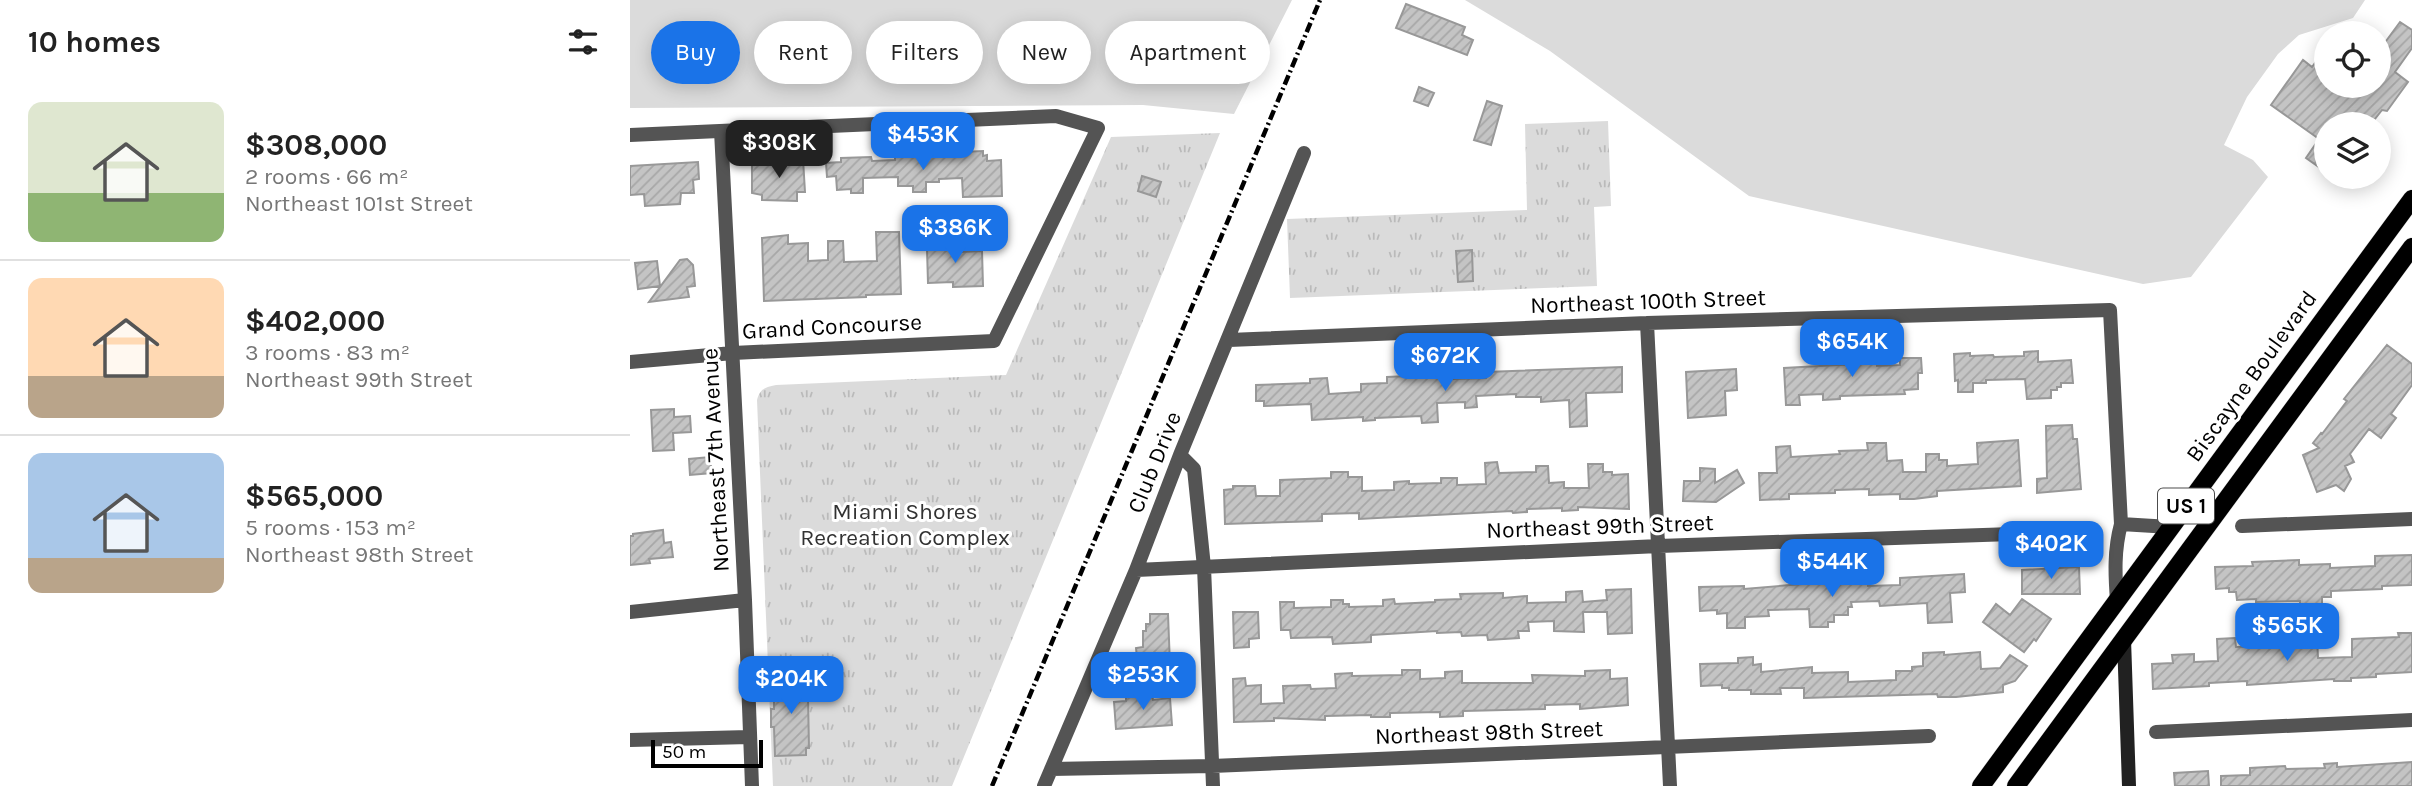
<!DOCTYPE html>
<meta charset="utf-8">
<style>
:root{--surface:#fff;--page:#f2f2f2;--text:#222;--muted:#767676;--line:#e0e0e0;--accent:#1a73e8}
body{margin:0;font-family:Karla,sans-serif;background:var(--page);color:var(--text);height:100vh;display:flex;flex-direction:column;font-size:26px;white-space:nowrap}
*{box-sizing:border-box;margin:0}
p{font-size:23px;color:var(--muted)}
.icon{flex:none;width:38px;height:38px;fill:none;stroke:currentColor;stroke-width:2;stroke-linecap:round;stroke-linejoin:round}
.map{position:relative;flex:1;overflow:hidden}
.details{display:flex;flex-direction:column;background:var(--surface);width:630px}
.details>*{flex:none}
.hud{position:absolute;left:21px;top:21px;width:665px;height:63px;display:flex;gap:14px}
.tools{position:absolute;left:1684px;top:21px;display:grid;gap:14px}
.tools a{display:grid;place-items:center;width:77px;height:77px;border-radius:50%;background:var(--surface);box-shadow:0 4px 18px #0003;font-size:35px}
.scale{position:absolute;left:21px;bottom:18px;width:112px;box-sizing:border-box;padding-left:7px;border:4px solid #000;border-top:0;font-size:19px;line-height:24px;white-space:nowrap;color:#000;-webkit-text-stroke:5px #fff;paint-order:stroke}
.price{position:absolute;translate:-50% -60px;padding:0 16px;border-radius:14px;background:var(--accent);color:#fff;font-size:23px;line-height:46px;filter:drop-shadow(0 2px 4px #0008)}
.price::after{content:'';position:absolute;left:50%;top:42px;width:21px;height:16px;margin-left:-10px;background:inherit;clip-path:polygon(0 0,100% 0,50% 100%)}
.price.selected{background:#222;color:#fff}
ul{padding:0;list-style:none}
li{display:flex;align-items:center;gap:21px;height:175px;padding:0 28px}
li+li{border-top:2px solid var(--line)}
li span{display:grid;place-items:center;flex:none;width:196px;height:140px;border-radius:14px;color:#555}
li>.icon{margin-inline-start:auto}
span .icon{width:84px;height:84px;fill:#fffc;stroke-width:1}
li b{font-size:30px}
h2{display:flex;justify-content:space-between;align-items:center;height:84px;padding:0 28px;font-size:30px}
.tag{padding:0 24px;border-radius:32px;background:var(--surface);box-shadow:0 4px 18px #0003;font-size:24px;line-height:63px}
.tag.selected{background:var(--accent);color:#fff}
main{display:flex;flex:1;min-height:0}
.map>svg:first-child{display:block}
</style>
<main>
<section class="details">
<h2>10 homes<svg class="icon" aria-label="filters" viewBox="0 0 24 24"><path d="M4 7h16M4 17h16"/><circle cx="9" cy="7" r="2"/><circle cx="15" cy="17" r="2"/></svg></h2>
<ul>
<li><span style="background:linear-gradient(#dfe7d0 65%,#8fb573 0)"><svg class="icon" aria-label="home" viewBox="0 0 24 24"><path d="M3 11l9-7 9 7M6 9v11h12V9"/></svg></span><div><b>$308,000</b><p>2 rooms · 66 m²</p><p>Northeast 101st Street</p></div></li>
<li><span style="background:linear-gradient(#ffd9b3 70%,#b9a48a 0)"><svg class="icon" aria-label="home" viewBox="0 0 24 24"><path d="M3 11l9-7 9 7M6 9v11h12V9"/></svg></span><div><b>$402,000</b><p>3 rooms · 83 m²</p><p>Northeast 99th Street</p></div></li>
<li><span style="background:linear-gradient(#a9c7e8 75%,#b9a48a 0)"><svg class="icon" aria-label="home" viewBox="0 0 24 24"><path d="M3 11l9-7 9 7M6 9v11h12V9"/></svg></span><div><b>$565,000</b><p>5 rooms · 153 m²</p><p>Northeast 98th Street</p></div></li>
</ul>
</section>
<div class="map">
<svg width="1782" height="786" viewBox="0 0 1782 786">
<defs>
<pattern id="park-tufts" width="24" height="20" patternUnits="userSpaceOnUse" patternTransform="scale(1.75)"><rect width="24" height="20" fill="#dbdbdb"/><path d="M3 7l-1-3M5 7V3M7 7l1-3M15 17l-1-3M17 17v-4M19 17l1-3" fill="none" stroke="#bababa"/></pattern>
<pattern id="building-hatch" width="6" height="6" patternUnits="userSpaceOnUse" patternTransform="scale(1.75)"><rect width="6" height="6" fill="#c4c4c4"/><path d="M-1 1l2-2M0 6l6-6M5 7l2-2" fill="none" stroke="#a7a7a7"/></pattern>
</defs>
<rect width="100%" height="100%" fill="#fff"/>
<path fill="#dbdbdb" d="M0 0H662L604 114 513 105 0 108Z
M835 0H1735L1723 18 1669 35 1648 54 1617 97 1594 145 1623 160 1638 177 1561 277 1513 284 1119 196 920 51Z"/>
<path fill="url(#park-tufts)" d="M978 121 981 206 964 207 967 286 660 298 657 219 897 210 895 124Z
M590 133 322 786H143L127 400C130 389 135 387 146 385L376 375 481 137Z"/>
<path fill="url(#building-hatch)" stroke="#989898" stroke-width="2" d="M776 4 835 27 832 35 843 40 837 55 766 28Z
M1770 22 1782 30V48L1765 72 1778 82 1757 111 1752 110 1741 124H1696V172L1676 158 1689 139 1641 105 1673 60 1682 67 1696 48V86H1748V52Z
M789 87 804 93 798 106 784 101Z
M857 101 872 106 861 145 844 140Z
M353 151V156L357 155V161L371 160 372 196 333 197 332 178 309 179V182H296V192H283V186H268V177L233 178V193H221V189L207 190 206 176 197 177 196 163 211 162V158L241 157 242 161 265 160V155Z
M158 159H173L175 192H167V201L132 200V195L122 193V162H134V165H159Z
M68 162 69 179 63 180 64 193H51L50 204 15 206 14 194 0 195V166Z
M512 176 531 182 526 197 508 191Z
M246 232H269L271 294 236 295V297L134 301 132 238 158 235V244L178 243V261L198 260V241H213L214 262 247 261Z
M333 236V252L352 251 353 286 323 287V282L298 283 297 249 317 248V237Z
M842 250 843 281 828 282 826 251Z
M57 259 63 265 65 286 57 287 59 297 19 302 50 260Z
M27 261 30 286 8 289 5 263Z
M1757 345 1782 364V385L1761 414 1766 418 1751 438 1739 429 1720 454 1724 462 1715 466 1721 479 1714 491 1706 485 1687 492 1673 455 1689 448 1683 443 1691 433 1692 434 1717 401 1714 399Z
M1408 351V362L1441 360 1443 383H1431V387H1427V390H1421V398L1397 399 1395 379 1356 380V383H1343V392H1328V380L1325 381 1324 354 1340 353V356L1363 355 1364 357 1394 356V352Z
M1247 356V366L1270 365V358H1291L1292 373H1288V389L1274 390 1275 394 1210 396V399L1193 400V394L1169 395 1170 405H1156L1154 368 1226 364V357Z
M992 367V392L956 393 957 426 940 427 939 400 911 402V397H886V394L846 396 847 407 835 408V402L807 403 808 422 792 423 791 416 745 418V420L733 421V417L682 420 681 404 634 406V401H626V385L680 383V379L697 378 699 394 731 392V384L757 383V377L822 374 823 379 856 378V372Z
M1106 369 1107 390 1095 391 1096 415 1058 418 1056 372Z
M44 409V417L60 416 61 432 43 433 44 450 23 451 21 410Z
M1442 425 1443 439H1447L1451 489 1407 493V479L1417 478 1416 426Z
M1388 440 1391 486 1307 491V496L1284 499H1270V494L1239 495V489L1205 490V493L1159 494V499L1130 500 1129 473H1147L1146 447 1160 446 1161 457 1210 454 1209 451 1238 450 1237 443H1256L1257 461 1272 460 1273 472H1296V454H1309V460H1317V466L1348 464 1347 443Z
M80 457 82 473 60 475 59 459Z
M867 462 869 473 906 472V466H918L919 483 934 482V488H959L958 464H973V472H982V475L998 474 999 509 948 507V510L932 511V508L897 509V512L883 513 882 511 729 519V513L692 514V521L595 524 594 490 603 489V486H625L626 496H650V480L701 478V472H718V477H732V491L764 490V482L779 481V484L811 483V478H827V485L856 484 855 463Z
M1070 468 1085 469V483L1107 470 1114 483 1086 502 1053 501 1054 481H1070Z
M33 530 34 543 41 542 43 557 19 559 20 563 0 565V536H3V534Z
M1782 555V585L1752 586V589L1701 591V597H1692V608L1670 609V601L1626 602V599L1607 600 1606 592H1599V588L1586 589 1585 567 1623 566 1622 562 1669 560V565L1700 564V568L1745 566V556Z
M1449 567 1450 594H1392V570Z
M1334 574 1335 592 1320 593 1322 622 1298 623 1297 603 1250 606 1249 601 1221 602 1222 607H1218V615H1204V622H1198V627H1180L1179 609 1138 610 1139 616 1115 617V628H1097V613L1087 614V610L1070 611 1069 587 1114 586V589L1220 580V584H1238V586L1270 585V578Z
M1001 589 1002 633 978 634 977 612H953L954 632 924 631V621L898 622 899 631H888L889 638 858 640 857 635 832 636 831 632 807 633V631L741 635V642L703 644 702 637 661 638 660 630H651L650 602H664V608L701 607V600H713V604H719V607L753 606V600L764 599 765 604 805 602V600L831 599 830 594 873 593V598L897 596V603L936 602V592L952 591 953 602 977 600 976 590Z
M1392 599 1421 619 1406 641 1404 639 1394 652 1353 622 1366 604 1380 615Z
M603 612H628L629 638 619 639V647L604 648Z
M520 614H538L540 665 508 667 506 648 513 647V631H516V624H520Z
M1768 633H1782V672L1746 674V677L1721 678V681H1704V679L1617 685V681L1579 683V686L1523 689 1522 664 1543 663 1542 655 1564 654V662L1588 661 1587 639 1605 638 1606 647 1642 646V639L1687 637 1688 658 1722 657V639L1769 637Z
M1314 652V655L1350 652 1351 669 1370 668 1380 655 1397 666 1385 681 1373 685V692L1326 697H1308L1307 694 1174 698V688H1150L1151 694H1121V690H1099V688H1092V685L1071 686 1070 664 1108 663V658L1123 657V665L1131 664V672L1182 667V673L1218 672V682L1266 680V671H1282V667L1293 666V653Z
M772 670H790V679L815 678V672L832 671V683H903L902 675 955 676V671L980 670V679L997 678 998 705 950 709V704L915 705V709L833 711V716L810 717V712L760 713V717H741V715L695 716V720L644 718V721L604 722 603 679 615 678 616 686 631 685V704L654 703 653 686 680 685 681 689 706 688 705 674 722 673V676L772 675Z
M172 677 173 684H183V698H178L179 748H176V755L145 756 144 727H141V709H144V678Z
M522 695 523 700 540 698 542 725 486 729 484 702 496 701V697Z
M1782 762V786H1591V776L1620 775V768L1655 766 1656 769 1695 768 1694 764 1707 763V767Z
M1578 771 1579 786H1545L1544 773Z"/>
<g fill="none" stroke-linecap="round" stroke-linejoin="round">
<g stroke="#dbdbdb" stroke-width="19">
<path id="primary" d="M1351 786 1782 199
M1386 786 1782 247"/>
</g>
<path stroke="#545454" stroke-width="14" d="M91 131 115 600 122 786
M0 135 426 116 468 128 364 341 103 353 0 362
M1017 323 1040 786
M599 340 1017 323 1480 310 1491 524C1484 550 1485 574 1487 601
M550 455 564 469 574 567 583 786
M1491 524 1540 527
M1612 526 1782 519
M506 570 1029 546 1437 532
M0 612 115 600
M1526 732 1782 720
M0 740 119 737
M421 769 582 766 1299 736
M414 786 506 570 550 455 674 153"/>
<path stroke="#212121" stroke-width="14" d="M1494 639 1499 786"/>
<use href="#primary" stroke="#000" stroke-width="18"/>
<path stroke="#000" stroke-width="4.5" stroke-dasharray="10 3.5 2 3.5" stroke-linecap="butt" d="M362 786 690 0"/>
</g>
<g text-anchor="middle" stroke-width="6" stroke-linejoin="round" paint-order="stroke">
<rect fill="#fff" stroke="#4c4c4c" stroke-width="2" x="1528" y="488.5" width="56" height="35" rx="5"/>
<g font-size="21" font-weight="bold" fill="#000">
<text x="1556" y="513">US 1</text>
</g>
<g font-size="23" fill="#000" stroke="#fff">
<text transform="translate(1018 301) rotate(-2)" y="8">Northeast 100th Street</text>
<text transform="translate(202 326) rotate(-3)" y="8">Grand Concourse</text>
<text transform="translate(1621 376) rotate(-54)" y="8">Biscayne Boulevard</text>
<text transform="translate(85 460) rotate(-93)" y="8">Northeast 7th Avenue</text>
<text transform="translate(524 462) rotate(-68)" y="8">Club Drive</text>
<text transform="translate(970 526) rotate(-2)" y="8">Northeast 99th Street</text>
<text transform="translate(859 732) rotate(-2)" y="8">Northeast 98th Street</text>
</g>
<g font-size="23" fill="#323232" stroke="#fff">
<text x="275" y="519">Miami Shores<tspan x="275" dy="26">Recreation Complex</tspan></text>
</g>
</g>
</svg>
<div class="tools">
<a><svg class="icon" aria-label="locate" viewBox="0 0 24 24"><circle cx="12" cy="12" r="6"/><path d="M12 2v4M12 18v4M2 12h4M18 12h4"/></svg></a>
<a><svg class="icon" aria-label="layers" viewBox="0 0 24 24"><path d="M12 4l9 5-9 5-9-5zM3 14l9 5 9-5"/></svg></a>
</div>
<div class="scale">50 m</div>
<b class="price" style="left:293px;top:172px">$453K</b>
<b class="price selected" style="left:149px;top:180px">$308K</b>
<b class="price" style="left:325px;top:265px">$386K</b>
<b class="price" style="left:1222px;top:379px">$654K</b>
<b class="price" style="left:815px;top:393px">$672K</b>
<b class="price" style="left:1421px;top:581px">$402K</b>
<b class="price" style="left:1202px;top:599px">$544K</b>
<b class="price" style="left:1657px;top:663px">$565K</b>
<b class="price" style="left:513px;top:712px">$253K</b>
<b class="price" style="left:161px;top:716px">$204K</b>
<div class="hud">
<a class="tag selected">Buy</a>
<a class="tag">Rent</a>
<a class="tag">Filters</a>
<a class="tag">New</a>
<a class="tag">Apartment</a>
</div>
</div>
</main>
